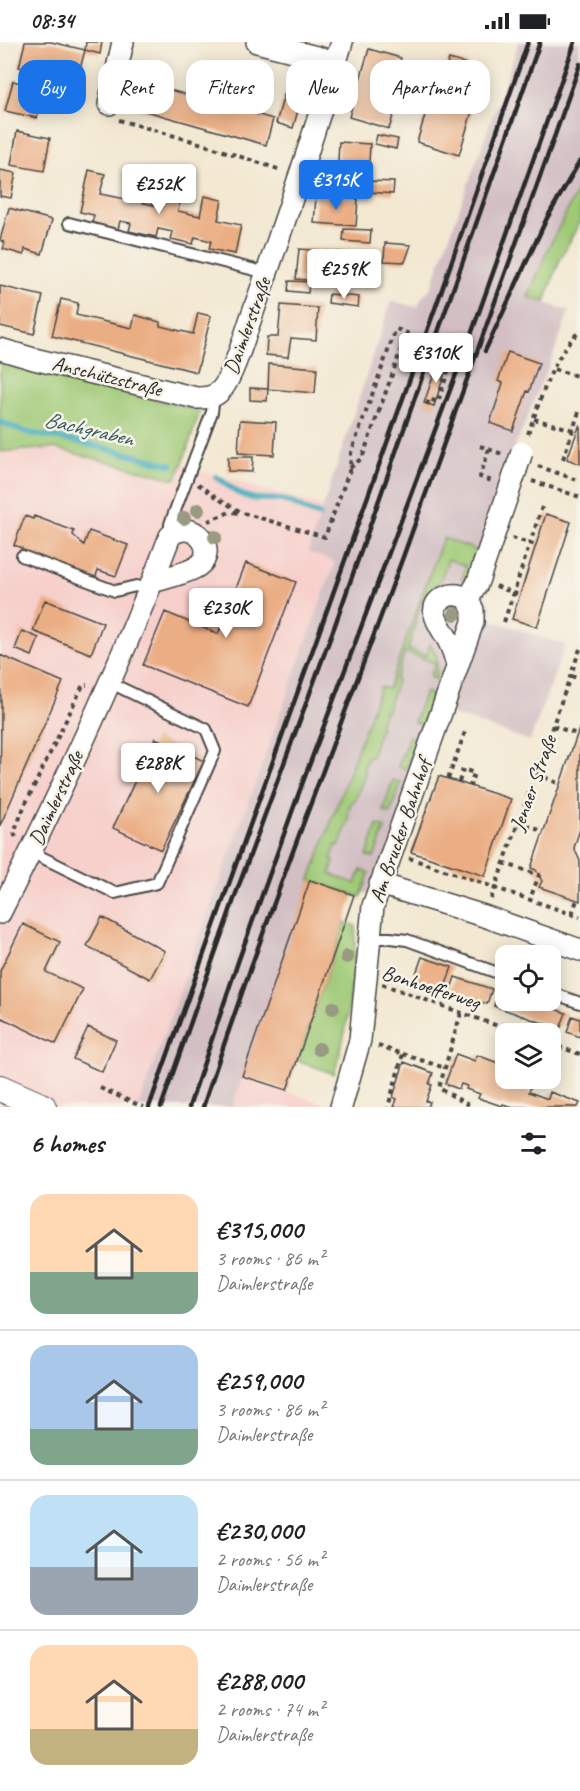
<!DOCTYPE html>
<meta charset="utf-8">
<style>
:root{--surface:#fff;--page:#f6f6f6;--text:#202124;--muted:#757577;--line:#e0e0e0;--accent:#1a73e8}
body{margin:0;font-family:Caveat,sans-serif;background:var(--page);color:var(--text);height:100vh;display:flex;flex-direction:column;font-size:22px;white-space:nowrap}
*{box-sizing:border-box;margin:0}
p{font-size:20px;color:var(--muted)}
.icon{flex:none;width:33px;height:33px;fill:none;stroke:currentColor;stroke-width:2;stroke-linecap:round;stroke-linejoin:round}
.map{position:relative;height:1065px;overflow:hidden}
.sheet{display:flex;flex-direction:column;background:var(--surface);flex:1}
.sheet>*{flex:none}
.hud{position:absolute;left:18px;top:18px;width:544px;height:54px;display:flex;gap:12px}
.buttons{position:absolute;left:495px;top:903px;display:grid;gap:12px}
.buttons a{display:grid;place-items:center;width:66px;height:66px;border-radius:12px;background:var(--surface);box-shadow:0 3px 15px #0003;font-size:30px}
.price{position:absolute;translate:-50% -51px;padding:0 14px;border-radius:6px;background:#fff;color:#222;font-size:20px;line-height:39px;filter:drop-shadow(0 2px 3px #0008)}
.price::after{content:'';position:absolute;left:50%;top:36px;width:18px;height:14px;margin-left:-9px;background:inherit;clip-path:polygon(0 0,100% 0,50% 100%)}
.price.selected{background:var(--accent);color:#fff}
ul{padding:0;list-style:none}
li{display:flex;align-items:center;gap:18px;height:150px;padding:0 30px}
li+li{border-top:2px solid var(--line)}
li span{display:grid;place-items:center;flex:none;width:168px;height:120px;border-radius:18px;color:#555}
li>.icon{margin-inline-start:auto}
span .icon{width:72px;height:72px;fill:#fffc;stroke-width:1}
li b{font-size:26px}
h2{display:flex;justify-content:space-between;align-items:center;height:72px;padding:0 30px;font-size:26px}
.pill{padding:0 21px;border-radius:18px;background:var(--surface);box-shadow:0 3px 15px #0003;font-size:21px;line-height:54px}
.pill.selected{background:var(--accent);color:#fff}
.status{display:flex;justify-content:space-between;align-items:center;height:42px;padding:0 30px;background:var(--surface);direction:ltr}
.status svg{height:16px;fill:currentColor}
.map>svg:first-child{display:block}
</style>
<div class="status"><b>08:34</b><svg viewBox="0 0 49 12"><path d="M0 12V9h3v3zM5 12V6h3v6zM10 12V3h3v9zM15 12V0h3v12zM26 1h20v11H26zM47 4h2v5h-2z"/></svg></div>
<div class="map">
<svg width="580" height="1065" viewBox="0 0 580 1065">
<rect width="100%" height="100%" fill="#f7f3e8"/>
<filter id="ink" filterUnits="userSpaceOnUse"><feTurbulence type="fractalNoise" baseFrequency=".0167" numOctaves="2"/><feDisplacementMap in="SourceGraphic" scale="12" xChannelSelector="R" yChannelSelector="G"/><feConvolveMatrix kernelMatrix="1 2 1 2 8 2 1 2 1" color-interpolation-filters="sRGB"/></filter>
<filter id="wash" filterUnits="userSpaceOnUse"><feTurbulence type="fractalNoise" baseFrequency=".008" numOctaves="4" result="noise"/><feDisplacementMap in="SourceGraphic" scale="24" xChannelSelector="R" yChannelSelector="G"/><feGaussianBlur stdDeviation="1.35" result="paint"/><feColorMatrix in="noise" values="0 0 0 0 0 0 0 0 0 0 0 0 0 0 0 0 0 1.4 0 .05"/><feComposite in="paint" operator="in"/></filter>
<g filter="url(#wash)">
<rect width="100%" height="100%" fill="#f3e8d2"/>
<path fill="#f7d0cc" d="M54 406 174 437 182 423 324 465 308 510 335 520 138 1065H0V410Z
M242 1034 332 1065H232Z"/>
<path fill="#d2bec3" d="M519 0H580V144L549 205 529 255 569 269 554 311 514 407 481 548 491 562 492 578 565 603 530 699 445 670 377 855 313 832 232 1065H138L335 520 308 510 391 259 417 265 423 254 431 246Z"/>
<path fill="#9ec975" stroke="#647a50" stroke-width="1.5" d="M580 144V179L559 220 545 260 528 255 549 205Z
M0 319 200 369 182 423 175 437 54 406 0 410Z
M443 496 479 509 468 540 462 537 466 524 448 517 440 540 429 548 422 558 408 607 426 614 430 601 437 616 436 637 430 635 435 621 405 610 395 638 397 639 386 670 384 669 379 683 381 684 371 715 368 714 363 728 366 729 355 759H352L347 772 350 774 339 804 336 803 331 817 334 818 330 832 356 842 361 828 369 831 361 855 310 838 380 645 388 647Z
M425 650 432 653 422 682 414 680Z
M409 694 417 696 406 727 398 725Z
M393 738 401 741 390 771 383 769Z
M377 783 385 786 374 816 367 814Z
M345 880 356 884C353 937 350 981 334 1032L297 1018Z"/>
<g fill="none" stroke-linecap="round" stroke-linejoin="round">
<path stroke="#3dacbb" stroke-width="6" d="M0 380 29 391 75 399 172 423
M216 435C229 443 236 453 252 456 263 458 274 456 285 459 298 462 306 471 319 473"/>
</g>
<g id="blocks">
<path fill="#ebad83" d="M25 0H51L85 8 77 39 19 25Z
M86 0H102L100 12 85 8Z
M369 7 401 16 387 65 395 68 389 87 349 75Z
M449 17 467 22 461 44 478 49 459 113 417 100 431 53 437 55Z
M138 28 155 33 152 43 273 77 266 103 128 64Z
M13 39 45 47 37 76 5 69Z
M50 39 75 44 73 55 47 50Z
M284 53 301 58 293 86 276 81Z
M17 89 50 96 44 129 11 123Z
M377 93 398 97 396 107 375 102Z
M339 100 370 102 368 139 337 137Z
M0 128 16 131 11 156 0 154Z
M89 128 105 132 100 152 125 157 129 138 144 141 140 160 162 165 167 146 182 150 178 169 200 174 204 154 222 158 218 178 241 183 235 212 209 207 211 199 195 195 193 202 171 197 173 190 158 187 156 195 129 189 131 181 120 179 118 187 92 181 94 173 80 170Z
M371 139 394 140 393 152 370 150Z
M316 154 358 157 356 184 314 181Z
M9 166 52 178 42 212 25 207 24 213 3 207 5 201 0 198Z
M344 187 371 188 370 201 343 199Z
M385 201 411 203 405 220 384 219Z
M299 207 352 211 350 242 296 237Z
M289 239 309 240 308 251 288 249Z
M0 244 43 254 34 292 0 284Z
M329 252 359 255 358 265 328 261Z
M61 257 78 261 76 273 132 286 135 273 160 280V284L193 292 198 271 211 274 197 330 52 294Z
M281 263 318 266 316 298 291 296 288 315 266 313 267 295H278Z
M508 310 539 321 529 350 527 349 513 389 490 381 503 341 498 339Z
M438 320 447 324 434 364 424 361Z
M269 322 317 326 315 351 268 347Z
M250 346 268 347 267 359 250 358Z
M240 378 276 380 274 413 238 411Z
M580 382V422L567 417Z
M228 415H253L252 430 228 429Z
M546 472 571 480 537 585 512 577Z
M25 474 33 477 34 474 74 489 73 493 84 503 89 489 128 503 116 534 98 528 95 537 21 510 22 506 14 503Z
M246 521 296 540 248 665 143 623 165 570 218 592Z
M45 558 103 581 91 612 33 589Z
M22 589 39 596 32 614 15 607Z
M0 613 63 640 0 784 1 665Z
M580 684V787L574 806 580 819V859L539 845 542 839 536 828 531 826Z
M155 696 204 719 161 808 113 786Z
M439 734 511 757 485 834 411 810Z
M310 838 354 853 287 1048 242 1034Z
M102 875 165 909 150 937 87 904Z
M23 882 60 900 46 930 83 947 56 1002 0 975V929Z
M422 915 452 925 444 948 414 937Z
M455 935 492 947 487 962 450 950Z
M499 948 506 951V958H529L566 971 560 987 494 964Z
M572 974 580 977V995L567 990Z
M88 985 116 998 102 1030 73 1017Z
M456 1012 475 1019 477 1013 506 1024 502 1033 506 1034V1036H511L531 1044 529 1050 548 1057 550 1050 580 1061 578 1065H508V1064L503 1062 502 1064 478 1056 480 1052 466 1047 467 1044 461 1042 459 1047 445 1042Z
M404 1020 433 1031 429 1042 432 1043 426 1059 430 1060 428 1065H394L397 1057 393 1055Z"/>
</g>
</g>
<g filter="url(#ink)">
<use href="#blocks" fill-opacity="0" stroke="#494744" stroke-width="1.5"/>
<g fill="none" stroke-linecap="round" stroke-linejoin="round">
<g stroke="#494744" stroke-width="14">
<path id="service" d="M69 181 267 231
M170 494V482L212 370 214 354
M22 514 115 549 136 544 149 548
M31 810 115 851 157 841 215 709 206 687 121 646
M370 896H390L407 898 506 934
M550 950 580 961"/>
</g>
<g stroke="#494744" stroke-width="24">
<path id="minor" d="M257 0 336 20
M109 62 123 0
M0 307 34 317 196 356C205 356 214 356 221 348 232 337 246 290 252 273 284 183 314 92 342 0
M468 557 477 542 516 428
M380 842 484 874 580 908
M0 871C62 748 121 623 170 494 193 474 220 509 198 524 189 531 164 536 152 540
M341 1065 360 998 373 864 473 580V568L468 557C461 553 453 551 445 555 422 565 443 587 449 600 453 608 455 615 457 623"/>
</g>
<g stroke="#494744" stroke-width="28">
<path id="tertiary" d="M0 1046 43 1065"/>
</g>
<path stroke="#494744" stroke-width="4" stroke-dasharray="4.5 4.5" stroke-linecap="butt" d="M119 78 196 100 281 128
M436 308 458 316
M441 324 445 311
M554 327 580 335
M427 363 429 357 438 360 453 314
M534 377 577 389
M528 392C540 359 553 313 580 289
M480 404 502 412
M489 407 480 435 492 439
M563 417 580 367
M538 424 580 439
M350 426 362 416 379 369 383 370
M532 439 580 455
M198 442 222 459 243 471 325 495 350 427 351 411 396 287 407 291 379 369
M208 479 230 470 240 471
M512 496 536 503
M496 544 519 553
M504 580 542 465
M571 634 580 637
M553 684 577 692
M536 732 560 742
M448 737 465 690
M459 740 463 727 474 731 470 744
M518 781 543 789
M16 795 14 791 24 765 83 643H87
M409 816 580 875
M503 821 539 833 530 857
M491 857 580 607
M572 872 577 858
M382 942 520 992
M461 971 439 1046 472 1065
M550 1002 580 1012
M378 1004 403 1012 388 1065
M403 1012 445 1026
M100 1046 143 1065"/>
<use href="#service" stroke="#fff" stroke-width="10"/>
<use href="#minor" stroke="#fff" stroke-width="21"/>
<use href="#tertiary" stroke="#fff" stroke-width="26"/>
<path stroke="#2b2b2b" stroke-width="4.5" d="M485 309 547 176 580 119
M149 1065 441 250 528 0
M161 1065 239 843 335 583 540 0
M189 1065 239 917 301 745 473 287 575 0
M203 1065C264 880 335 698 403 515 463 352 522 187 580 22"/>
<g stroke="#494744" stroke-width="24" stroke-linecap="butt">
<path id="minor-bridge" d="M516 428 522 410"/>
</g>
<use href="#minor-bridge" stroke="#fff" stroke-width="21"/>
</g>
<g fill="#989a82">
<circle cx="198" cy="468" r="7"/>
<circle cx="184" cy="476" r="7"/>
<circle cx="215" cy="495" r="7"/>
<circle cx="455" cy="572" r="7"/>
<circle cx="347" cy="915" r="7"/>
<circle cx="333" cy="966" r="7"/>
<circle cx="319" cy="1007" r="7"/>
</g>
</g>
<g text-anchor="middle" stroke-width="5" stroke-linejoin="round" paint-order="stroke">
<g font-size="21" fill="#2b2b2b" stroke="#f7f3e8">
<text transform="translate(247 284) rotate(-70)" y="7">Daimlerstraße</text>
<text transform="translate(107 334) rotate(14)" y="7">Anschützstraße</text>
<text transform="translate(533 741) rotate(-70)" y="7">Jenaer Straße</text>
<text transform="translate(56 756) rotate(-65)" y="7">Daimlerstraße</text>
<text transform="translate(400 789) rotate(-71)" y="7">Am Brucker Bahnhof</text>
<text transform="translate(431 945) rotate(18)" y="7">Bonhoefferweg</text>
</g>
<g font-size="22" font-style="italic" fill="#31585d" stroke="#f7f3e8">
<text transform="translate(89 386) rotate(13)" y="8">Bachgraben</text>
</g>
</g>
</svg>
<div class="buttons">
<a><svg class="icon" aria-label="locate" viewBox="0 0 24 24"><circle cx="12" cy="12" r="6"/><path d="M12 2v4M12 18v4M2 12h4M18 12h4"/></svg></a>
<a><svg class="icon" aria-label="layers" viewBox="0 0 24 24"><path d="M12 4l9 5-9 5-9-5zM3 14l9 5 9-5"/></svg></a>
</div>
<b class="price selected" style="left:336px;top:169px">€315K</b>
<b class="price" style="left:159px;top:173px">€252K</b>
<b class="price" style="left:344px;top:258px">€259K</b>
<b class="price" style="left:436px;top:342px">€310K</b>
<b class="price" style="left:226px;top:597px">€230K</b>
<b class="price" style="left:158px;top:752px">€288K</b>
<div class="hud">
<a class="pill selected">Buy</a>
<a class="pill">Rent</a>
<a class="pill">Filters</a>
<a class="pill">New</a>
<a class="pill">Apartment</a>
</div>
</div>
<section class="sheet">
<h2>6 homes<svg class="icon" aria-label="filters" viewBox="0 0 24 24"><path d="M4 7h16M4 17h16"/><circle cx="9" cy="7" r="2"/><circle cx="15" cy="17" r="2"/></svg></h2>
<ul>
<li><span style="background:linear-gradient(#ffd9b3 65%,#7fa58c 0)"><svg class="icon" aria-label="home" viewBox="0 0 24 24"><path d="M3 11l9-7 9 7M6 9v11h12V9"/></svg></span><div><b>€315,000</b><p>3 rooms · 86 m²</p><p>Daimlerstraße</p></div></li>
<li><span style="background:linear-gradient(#a9c7e8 70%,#7fa58c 0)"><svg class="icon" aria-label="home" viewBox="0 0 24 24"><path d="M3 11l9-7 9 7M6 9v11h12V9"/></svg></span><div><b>€259,000</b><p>3 rooms · 86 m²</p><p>Daimlerstraße</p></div></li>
<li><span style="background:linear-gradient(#bfe0f5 60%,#9aa5b1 0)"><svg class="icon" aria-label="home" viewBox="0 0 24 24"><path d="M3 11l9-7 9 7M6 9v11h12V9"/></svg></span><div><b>€230,000</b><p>2 rooms · 56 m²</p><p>Daimlerstraße</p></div></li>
<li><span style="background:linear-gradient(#ffd9b3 70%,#c2b280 0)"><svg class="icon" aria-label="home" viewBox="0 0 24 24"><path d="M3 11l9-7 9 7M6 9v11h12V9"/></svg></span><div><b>€288,000</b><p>2 rooms · 74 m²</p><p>Daimlerstraße</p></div></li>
</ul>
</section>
